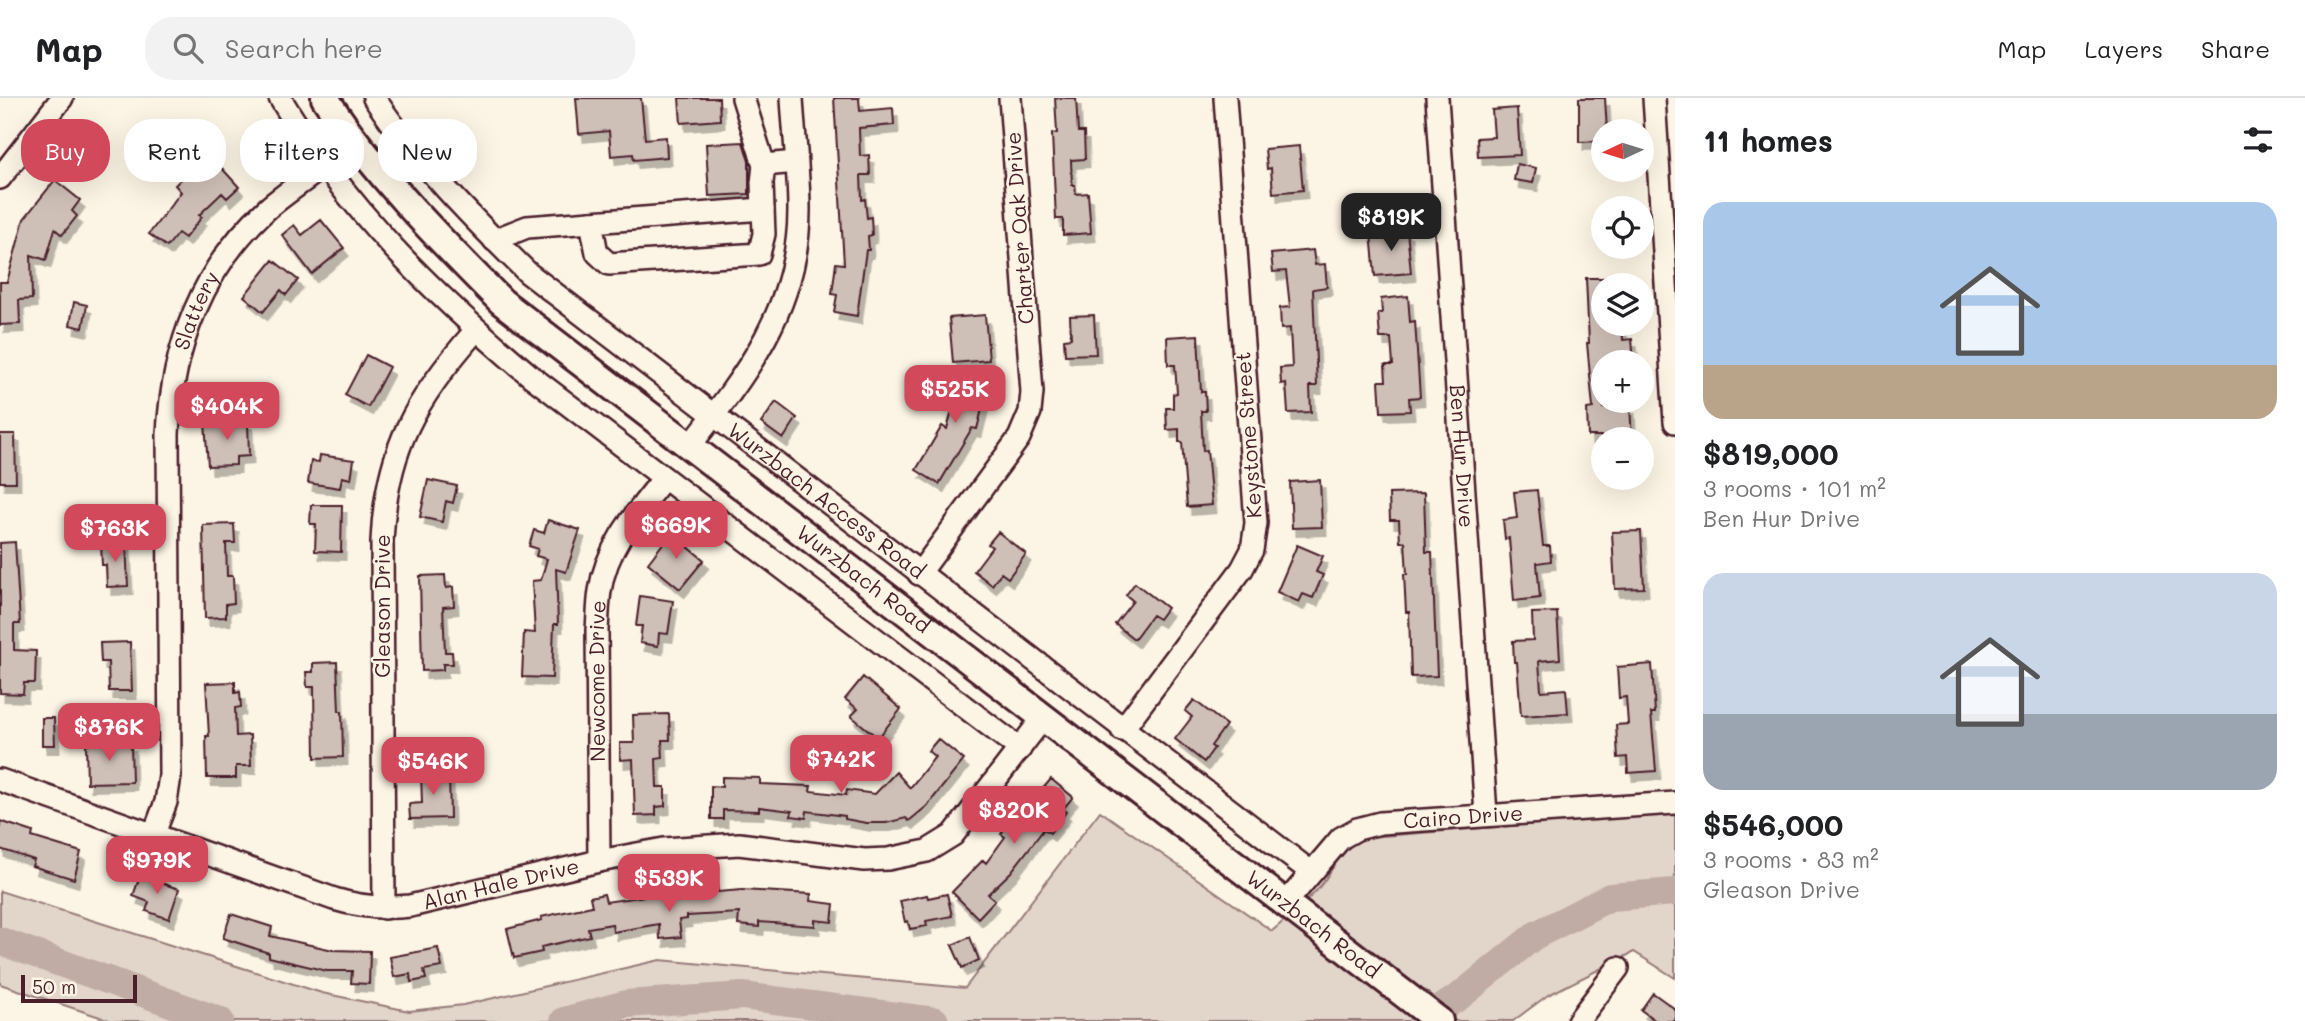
<!DOCTYPE html>
<meta charset="utf-8">
<style>
:root{--surface:#fff;--page:#f2f2f2;--text:#202124;--muted:#757577;--line:#e0e0e0;--accent:#d1495b}
body{margin:0;font-family:Mali,sans-serif;background:var(--page);color:var(--text);height:100vh;display:flex;flex-direction:column;font-size:26px;white-space:nowrap}
*{box-sizing:border-box;margin:0}
p{font-size:23px;color:var(--muted)}
.icon{flex:none;width:38px;height:38px;fill:none;stroke:currentColor;stroke-width:2;stroke-linecap:round;stroke-linejoin:round}
.map{position:relative;flex:1;overflow:hidden}
.side{display:flex;flex-direction:column;background:var(--surface);width:630px}
.side>*{flex:none}
.banner{position:absolute;left:21px;top:21px;width:665px;height:63px;display:flex;gap:14px}
.needle{width:46px;rotate:266deg}
.buttons{position:absolute;left:1591px;top:21px;display:grid;gap:14px}
.buttons a{display:grid;place-items:center;width:63px;height:63px;border-radius:50%;background:var(--surface);box-shadow:0 7px 28px #0002;font-size:35px}
.scale{position:absolute;left:21px;bottom:18px;width:116px;box-sizing:border-box;padding-left:7px;border:4px solid #4a1f2b;border-top:0;font-size:19px;line-height:24px;white-space:nowrap;color:#4a1f2b;-webkit-text-stroke:5px #fcf5e5;paint-order:stroke}
.price{position:absolute;translate:-50% -60px;padding:0 16px;border-radius:14px;background:var(--accent);color:#fff;font-size:23px;line-height:46px;filter:drop-shadow(0 2px 4px #0008)}
.price::after{content:'';position:absolute;left:50%;top:42px;width:21px;height:16px;margin-left:-10px;background:inherit;clip-path:polygon(0 0,100% 0,50% 100%)}
.price.current{background:#222;color:#fff}
ul{padding:0;list-style:none}
li{display:grid;align-content:center;gap:14px;height:371px;padding:0 28px}
li span{display:grid;place-items:center;height:217px;border-radius:21px;color:#555}
li>.icon{margin-inline-start:auto}
span .icon{width:126px;height:126px;fill:#fffc;stroke-width:1}
li b{font-size:30px}
h2{display:flex;justify-content:space-between;align-items:center;height:84px;padding:0 28px;font-size:30px}
.pill{padding:0 24px;border-radius:28px;background:var(--surface);box-shadow:0 7px 28px #0002;font-size:24px;line-height:63px}
.pill.current{background:var(--accent);color:#fff}
header{display:flex;align-items:center;gap:42px;box-sizing:border-box;height:98px;padding:0 35px;background:var(--surface);border-bottom:2px solid var(--line)}
header strong{font-size:33px}
nav{display:flex;gap:38px;margin-inline-start:auto;font-size:24px}
.search{width:490px;height:63px;background:var(--page);display:flex;align-items:center;gap:18px;box-sizing:border-box;padding:0 24px;border-radius:28px;color:var(--muted);font-size:26px}
main{display:flex;flex:1;min-height:0}
.map>svg:first-child{display:block}
</style>
<header>
<strong>Map</strong>
<div class="search"><svg class="icon" aria-label="search" viewBox="0 0 24 24"><circle cx="10" cy="10" r="6"/><path d="M15 15l6 6"/></svg>Search here</div>
<nav><a>Map</a><a>Layers</a><a>Share</a></nav>
</header>
<main>
<div class="map">
<svg width="1675" height="923" viewBox="0 0 1675 923">
<defs>
<filter id="shadow"><feDropShadow dx="4.5" dy="8" stdDeviation="0" flood-color="#0004"/></filter>
</defs>
<rect width="100%" height="100%" fill="#fcf5e5"/>
<filter id="ink" filterUnits="userSpaceOnUse"><feTurbulence type="fractalNoise" baseFrequency=".0143" numOctaves="2"/><feDisplacementMap in="SourceGraphic" scale="14" xChannelSelector="R" yChannelSelector="G"/><feConvolveMatrix kernelMatrix="1 2 1 2 8 2 1 2 1" color-interpolation-filters="sRGB"/></filter>
<g filter="url(#ink)">
<path fill="#e2d5ca" stroke="#967a7a" stroke-width="2" d="M1100 713 1272 833C1286 821 1301 809 1314 795 1337 772 1334 750 1370 739L1675 715V880L1634 854 1548 897 1513 923H112L0 886V793L322 895 409 913 463 907 660 862 965 890Z"/>
<g fill="none" stroke-linecap="round" stroke-linejoin="round">
<path stroke="#c0aca5" stroke-width="28" d="M0 843 220 923
M564 923 626 906 743 898 935 923
M1422 923 1460 898 1534 838 1610 799 1675 794"/>
</g>
<path fill="#cfc0b7" stroke="#4a1f2b" stroke-width="2" filter="url(#shadow)" d="M576 0H641L645 41 666 39 667 59 634 62 633 56 611 58 609 33 579 36Z
M679 0H719L720 22 681 25Z
M834 0H859L860 13 893 10 894 27 859 30 860 58 869 57 870 77H861L862 102 865 101 867 120 871 119 872 137 868 138 869 152H866L857 218 834 214 837 197 832 196 836 165 844 166Z
M1055 0H1076L1078 34H1084L1085 61 1071 62 1072 87H1075L1076 96 1088 95 1091 135 1063 137V121H1056L1052 36 1057 35Z
M1579 0H1605L1607 33H1603V43L1579 44Z
M1517 10 1520 57 1478 59 1477 40 1494 39 1492 12Z
M743 44 749 63V96L709 98 706 46Z
M1299 48 1303 92 1273 95 1271 70 1267 71 1265 51Z
M208 55 239 89 227 100 222 95 199 117 202 119 185 140 178 135 167 149 149 136 181 94 175 87Z
M1517 66 1536 70 1533 85 1514 82Z
M55 82 80 102 72 113 77 118 62 137 55 131 46 162 31 157 32 201 19 202 20 226 0 227V184H7L24 121Z
M321 122 344 150 312 176 282 137 294 127 302 137Z
M1407 132 1411 175 1375 178 1371 135Z
M1313 152 1315 167 1325 166 1327 189 1313 191 1317 288H1310L1311 314 1288 315 1286 285 1281 286 1280 270 1292 269 1290 230 1281 231 1280 210 1290 209 1286 173 1273 174 1271 156Z
M273 162 298 182 286 197 281 192 263 214 244 198Z
M1586 180H1603V226H1622L1623 242 1632 241 1634 264H1603V310L1630 308 1632 341H1601V338H1588L1587 311 1593 310 1587 245H1589Z
M1408 198 1410 224 1415 223 1420 299 1409 300 1410 313 1381 314 1379 283H1386L1385 267H1393L1391 240H1380L1378 215H1382L1381 201Z
M74 204 87 207 83 230 70 227Z
M985 217 989 262 953 265 949 220Z
M1094 217 1096 256 1065 257 1064 241 1071 240 1070 218Z
M1198 237 1201 294H1205L1206 313H1201L1203 353 1207 352 1212 407 1187 409 1182 344H1179V331L1167 332 1166 310H1173V296L1177 295 1175 267H1168L1167 239Z
M366 257 389 269 368 309 345 297Z
M952 274 989 283 977 331 972 330 939 386 916 372 942 328 947 331 955 301 946 299Z
M776 304 797 320 783 341 761 325Z
M248 323 249 358 236 359V367L208 368 205 324Z
M0 336H15L16 384H0Z
M320 357 354 362 351 381 342 379 340 390 308 385 311 363 319 364Z
M428 382 457 388 453 405 446 403 442 424 420 419Z
M1320 382 1322 429 1292 430 1290 384Z
M1537 392 1543 448H1550L1551 463 1537 465 1540 500 1514 503 1509 440 1505 441 1503 422 1517 420 1514 394Z
M1424 395 1426 454H1432L1437 578 1411 579 1409 514H1406L1404 476H1407L1405 444H1400L1399 422H1390L1389 396Z
M311 407H342L341 454 315 453 316 426H310Z
M548 422 580 432 566 474 556 471 558 526H554L552 580 522 579 524 534 535 535 532 483 541 482 547 461 536 458 538 451 529 448 534 432 544 435Z
M234 426 235 445H226L227 478H233L234 505 226 506V519L205 520 203 427Z
M1641 433 1644 490 1615 491 1612 434Z
M998 434 1026 456 1008 480 1001 475 992 487 974 473 992 449 988 446Z
M671 435 704 462 680 491 648 465Z
M15 444 20 526H14V552L36 553 35 585H24L23 596 0 595V445Z
M126 444 128 488 107 489 106 467H102L101 445Z
M1297 447 1323 458 1316 474 1323 477 1313 500 1303 496 1299 504 1277 494Z
M445 477 446 490 453 489 454 508 443 509 445 554H452L453 566H443V572L422 573 420 478Z
M1135 485 1167 510 1159 521 1152 517 1134 541 1115 526 1133 503 1126 497Z
M640 498 673 503 668 536 659 535 658 548 640 545 642 528H636Z
M1557 514 1560 561 1539 563 1541 593 1566 591 1568 615 1521 618 1517 564H1514L1513 543 1533 542 1532 515Z
M130 544 132 593H109L108 564H101L100 545Z
M337 564 339 613H342L343 659 315 660 314 589H307L306 574H313V565Z
M1652 566 1655 615H1651L1656 673 1628 675 1627 659 1618 660 1616 627 1628 626 1626 599 1619 600 1617 569Z
M863 579 901 611 878 640 851 618 858 611 845 601Z
M235 584V595L240 594 241 609 235 610 236 638 250 637 251 668H236V680H207L206 638H209L206 585Z
M1194 602 1226 627 1211 648 1214 650 1204 664 1175 641 1192 619 1185 613Z
M669 616 670 642H662L663 660 656 661 657 689H665V708L656 709V717L635 718 633 661 620 662V645H634L633 617Z
M42 620H54L55 647H42Z
M938 641 964 662 927 708 909 723 906 720 886 725H866L845 721V718L807 713 806 720 791 718 792 713 759 709V713L723 712V721H711V688L722 689V679L760 680V686L811 688 810 693 846 697 847 692 875 696 896 674 910 690 935 659 928 653Z
M131 645 132 684 87 685 86 646Z
M449 674 450 720 410 721 409 706 422 705 421 675Z
M1051 681 1073 699 1063 711 1066 714 1050 735 1044 731 1011 774 988 796 995 802 978 820 952 794 983 762 986 765 1005 739 1001 736 1013 717 1032 695 1036 699Z
M0 723 33 734 32 739 81 754 74 781 32 768 34 762 0 751Z
M140 778 179 791 169 821 146 813 149 804 133 798Z
M717 786 718 794 742 792 811 796 810 803 834 806 832 824 815 822V828L759 824V829L738 827 739 815 687 818V821L679 822 681 839 660 841 659 826 613 834 612 826 588 830 590 838 541 849 542 854 514 860 507 831 542 822 541 819 592 808 590 799 604 796 606 804 666 795V792L693 787Z
M947 796 952 818 926 823 927 828 910 831 908 823 905 824 900 803 927 797 928 800Z
M231 816 272 829 270 838 333 852 370 853 369 886 351 885 352 873H327L269 859V855L223 840Z
M970 839 979 862 962 870 952 847Z
M438 850 442 869 424 872 426 881 411 884 410 876 394 879 390 859Z
M1653 895 1675 911V923H1656L1641 912Z"/>
<g fill="none" stroke-linecap="round" stroke-linejoin="round">
<g stroke="#4a1f2b" stroke-width="26">
<g id="minor">
<path d="M280 0C348 113 432 195 532 279L1020 651"/>
<path id="s1" d="M374 0C418 65 472 120 528 175L1311 774"/>
<path d="M743 0 764 67"/>
<path id="s2" d="M1437 0 1486 716"/>
<path d="M1654 0 1675 324"/>
<path d="M0 80 62 0"/>
<path d="M591 124 763 111"/>
<path d="M494 142 527 129 591 124 597 155 609 166 759 156 764 136 762 85 764 67 796 64"/>
<path d="M689 349C746 277 799 209 799 112 799 75 794 37 792 0"/>
<path d="M919 476 1019 340 1030 314 1032 294 1010 0"/>
<path d="M1122 632 1242 471 1252 452 1256 425 1225 0"/>
<path id="s3" d="M0 682 334 801C360 809 383 811 410 808L599 763 664 751 739 746 864 762 888 761 927 753 953 737 1043 620"/>
<path id="s4" d="M153 738 166 704 170 678 168 336C172 250 202 169 268 110 286 95 305 82 324 68"/>
<path id="s5" d="M599 763 597 532C598 519 598 506 600 493 606 449 637 414 664 380"/>
<path id="s6" d="M1285 806 1341 740 1357 731 1380 725 1675 705"/>
<path d="M384 810 382 443C386 351 416 300 476 232"/>
<path d="M1578 923 1618 870"/>
</g>
</g>
<g stroke="#4a1f2b" stroke-width="32">
<g id="major">
<path id="s7" d="M325 0C373 74 440 142 502 204L1439 923"/>
</g>
</g>
<use href="#minor" stroke="#fcf5e5" stroke-width="21"/>
<use href="#major" stroke="#fcf5e5" stroke-width="26"/>
</g>
</g>
<g text-anchor="middle" stroke-width="5" stroke-linejoin="round" paint-order="stroke">
<g font-size="21" fill="#4a1f2b" stroke="#fcf5e5">
<text transform="translate(1020 130) rotate(-94)" y="7">Charter Oak Drive</text>
<text dy="7" stroke="none"><textPath href="#s4" startOffset="532">Slattery</textPath></text>
<text transform="translate(1249 337) rotate(-94)" y="7">Keystone Street</text>
<text dy="7" stroke="none"><textPath href="#s2" startOffset="359">Ben Hur Drive</textPath></text>
<text dy="7" stroke="none"><textPath href="#s1" startOffset="609">Wurzbach Access Road</textPath></text>
<text dy="7" stroke="none"><textPath href="#s7" startOffset="726">Wurzbach Road</textPath></text>
<text transform="translate(383 508) rotate(-90)" y="7">Gleason Drive</text>
<text dy="7" stroke="none"><textPath href="#s5" startOffset="180">Newcome Drive</textPath></text>
<text dy="7" stroke="none"><textPath href="#s6" startOffset="212">Cairo Drive</textPath></text>
<text dy="7" stroke="none"><textPath href="#s3" startOffset="525">Alan Hale Drive</textPath></text>
<text dy="7" stroke="none"><textPath href="#s7" startOffset="1293">Wurzbach Road</textPath></text>
</g>
</g>
</svg>
<div class="buttons">
<a><svg class="needle" viewBox="-14 -14 28 28"><path d="M0-13l5 13h-10z" fill="#e53935"/><path d="M0 13l5-13h-10z" fill="#757577"/></svg></a>
<a><svg class="icon" aria-label="locate" viewBox="0 0 24 24"><circle cx="12" cy="12" r="6"/><path d="M12 2v4M12 18v4M2 12h4M18 12h4"/></svg></a>
<a><svg class="icon" aria-label="layers" viewBox="0 0 24 24"><path d="M12 4l9 5-9 5-9-5zM3 14l9 5 9-5"/></svg></a>
<a>+</a>
<a>−</a>
</div>
<div class="scale">50 m</div>
<b class="price current" style="left:1391px;top:155px">$819K</b>
<b class="price" style="left:955px;top:327px">$525K</b>
<b class="price" style="left:227px;top:344px">$404K</b>
<b class="price" style="left:676px;top:463px">$669K</b>
<b class="price" style="left:115px;top:466px">$763K</b>
<b class="price" style="left:109px;top:665px">$876K</b>
<b class="price" style="left:841px;top:697px">$742K</b>
<b class="price" style="left:433px;top:699px">$546K</b>
<b class="price" style="left:1014px;top:748px">$820K</b>
<b class="price" style="left:157px;top:798px">$979K</b>
<b class="price" style="left:669px;top:816px">$539K</b>
<div class="banner">
<a class="pill current">Buy</a>
<a class="pill">Rent</a>
<a class="pill">Filters</a>
<a class="pill">New</a>
</div>
</div>
<section class="side">
<h2>11 homes<svg class="icon" aria-label="filters" viewBox="0 0 24 24"><path d="M4 7h16M4 17h16"/><circle cx="9" cy="7" r="2"/><circle cx="15" cy="17" r="2"/></svg></h2>
<ul>
<li><span style="background:linear-gradient(#a9c7e8 75%,#b9a48a 0)"><svg class="icon" aria-label="home" viewBox="0 0 24 24"><path d="M3 11l9-7 9 7M6 9v11h12V9"/></svg></span><div><b>$819,000</b><p>3 rooms · 101 m²</p><p>Ben Hur Drive</p></div></li>
<li><span style="background:linear-gradient(#c9d6e8 65%,#9aa5b1 0)"><svg class="icon" aria-label="home" viewBox="0 0 24 24"><path d="M3 11l9-7 9 7M6 9v11h12V9"/></svg></span><div><b>$546,000</b><p>3 rooms · 83 m²</p><p>Gleason Drive</p></div></li>
</ul>
</section>
</main>
